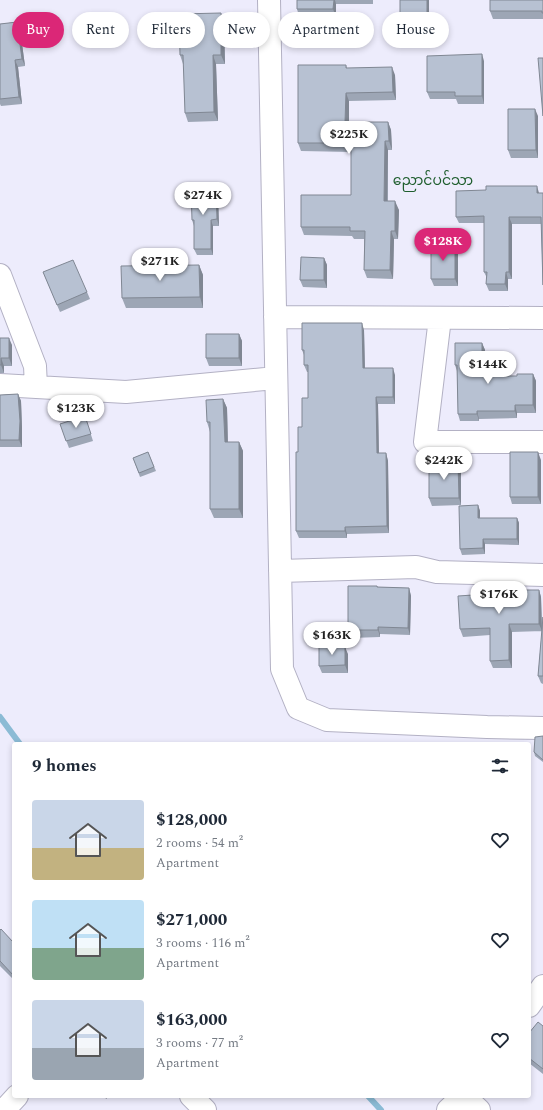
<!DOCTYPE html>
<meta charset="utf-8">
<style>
:root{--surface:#fff;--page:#f6f6f7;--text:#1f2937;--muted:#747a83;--accent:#db2777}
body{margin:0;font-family:Spectral,"Noto Sans Myanmar",serif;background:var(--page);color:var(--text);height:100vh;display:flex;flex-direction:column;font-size:15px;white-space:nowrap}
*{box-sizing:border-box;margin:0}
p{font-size:13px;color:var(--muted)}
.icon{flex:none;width:22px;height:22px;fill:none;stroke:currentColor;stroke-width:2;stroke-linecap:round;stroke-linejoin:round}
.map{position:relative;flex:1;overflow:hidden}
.panel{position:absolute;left:12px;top:742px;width:519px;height:356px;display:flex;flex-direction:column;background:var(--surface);border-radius:4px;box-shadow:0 2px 6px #0003}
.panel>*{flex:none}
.hud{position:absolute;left:12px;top:12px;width:519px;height:36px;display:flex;gap:8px}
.price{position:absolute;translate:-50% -34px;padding:0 9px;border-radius:14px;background:#fff;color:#222;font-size:13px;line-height:26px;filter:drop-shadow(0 1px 2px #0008)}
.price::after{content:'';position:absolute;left:50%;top:24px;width:12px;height:9px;margin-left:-6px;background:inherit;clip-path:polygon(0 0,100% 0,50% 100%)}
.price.selected{background:var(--accent);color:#fff}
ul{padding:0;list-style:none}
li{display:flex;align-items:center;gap:12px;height:100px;padding:0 20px}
li span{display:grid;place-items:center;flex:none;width:112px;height:80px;border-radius:4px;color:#555}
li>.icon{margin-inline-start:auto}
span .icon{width:48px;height:48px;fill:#fffc;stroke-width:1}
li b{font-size:17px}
h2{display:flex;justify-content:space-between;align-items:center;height:48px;padding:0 20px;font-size:17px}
.chip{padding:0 14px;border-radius:18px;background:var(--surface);box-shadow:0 2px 6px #0003;font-size:14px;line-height:36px}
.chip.selected{background:var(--accent);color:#fff}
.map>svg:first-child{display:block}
</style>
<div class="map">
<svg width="543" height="1110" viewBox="0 0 543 1110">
<rect width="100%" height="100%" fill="#edecfc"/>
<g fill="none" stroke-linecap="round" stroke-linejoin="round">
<path stroke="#8bbbd5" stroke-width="6" d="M0 717 20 744
M368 1096 381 1110"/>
<g stroke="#b3b1c4" stroke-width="24">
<path id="minor" d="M269 0 282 669 298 708 327 720 487 727 543 728
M0 275 35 366 36 387
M275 317 543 318
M440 318 425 442H543
M0 385 126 392 276 378
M280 571 416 567 437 572 543 575
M529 1006 543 986
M191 1096 205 1110
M464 1096 479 1110
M4 1110 17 1096
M448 1110 463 1096"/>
</g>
<use href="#minor" stroke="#fff" stroke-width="22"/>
</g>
<path fill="#9da6b5" d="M297 0H373V4H336V17L299 16 297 9Z
M429 0V22H403L400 14Z
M543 0V19H493L490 11Z
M17 22 20 29 25 66 18 67 22 104 1 106 0 104V24Z
M224 22 225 64H216L218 121 188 122 185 113 184 64H183L180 55Z
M484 61V104H458L456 99H430L427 92Z
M346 65 347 68 395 75 396 100 349 101V122H388L391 130 392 150H388V201L399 210 398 239H394L393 279 367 278 364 270V239H354L352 236 304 235 301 227 351 195V152L301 151 298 143Z
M538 116V158H511L508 150Z
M539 193H543V286L541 224H512V279H508V291H489L486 284 487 278 484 272V223H459L456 217Z
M218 195 219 226H213V255H197L194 249V226L192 220Z
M458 252V286H434L431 279Z
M324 258 327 265V288L303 287 300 280Z
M199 265 203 275V308H126L122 298Z
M43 272 87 292 90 299 60 312Z
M364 330 365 368 395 375V404H378L379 453H386L388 461 389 533 347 534V538H299L296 531 298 452 308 398V372H307L304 365V355L302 350Z
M239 334 242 341V366H209L206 358Z
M0 338 12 345V366H4V373H0Z
M482 343 485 350V376H517L533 374 536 381V413H517V418L479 419V421H460L458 414 457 371 455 365Z
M18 394 21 401 22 428V447H0V395Z
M223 399 227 408 228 442H239L243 451V518H214L210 509V432L207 422Z
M85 416 93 441 69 448 60 424Z
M148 452 156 471 140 477 133 458Z
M541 460V504H512L510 497Z
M461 470V505L432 506 429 498Z
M478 505 480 511V518H517L519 523V545L485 544V554L462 555 460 549Z
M377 586 378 587 409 588 411 596 410 635 380 634V637L351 638 348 630Z
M513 590H539L541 597 542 631 512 632V668H493L490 661V635L463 637 460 629 488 594Z
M543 617V684L541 683 538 676Z
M348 654V673H322L319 666Z
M543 736V762L535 756 534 752Z
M0 930 13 942 14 941V980L0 966Z
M543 1026V1074L529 1063V1033Z"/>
<path fill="#808793" d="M334 0H335L336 4V17L333 9Z
M427 0H429V22L427 14Z
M221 13 224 22 225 64 221 55Z
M17 22 20 29 25 66 22 59Z
M482 54 484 61V104L482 96Z
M213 55 216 64 218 121 214 112Z
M15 60 18 67 22 104 19 97Z
M392 67 395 75 396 100 393 92Z
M346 93 349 101V131L345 122Z
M535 109 538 116V158L536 150Z
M388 122 391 130 392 150 389 141Z
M385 141 388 150 387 210 384 201Z
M537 186 539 193V200L537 193Z
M216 188 218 195 219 226 217 219Z
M395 201 399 210 398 239 395 231Z
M509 217 512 224V279L509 272Z
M211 220 213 226V255L211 249Z
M391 231 394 239 393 279 390 270Z
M455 244 458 252V286L455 279Z
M324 258 327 265V288L324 280Z
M199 265 203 275V308L200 297Z
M506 272 508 279V291L505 284Z
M362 323 364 330 365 375 363 368Z
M239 334 242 341V366L239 358Z
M9 338 12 345V366L9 358Z
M482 343 485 350V383L482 376Z
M1 358 4 366V373L1 365Z
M393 368 395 375V404L393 397Z
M533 374 536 381V413L533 405Z
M18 394 21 401 22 428V447L19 440Z
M376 397 378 404 379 461 377 453Z
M223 399 227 408 228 451 225 442Z
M515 405 517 413V418L515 411Z
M477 411 479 419V421L477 414Z
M239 442 243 451V518L239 509Z
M538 452 541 460V504L538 497Z
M386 453 388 461 389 533 387 526Z
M458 463 461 470V505L459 498Z
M478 505 480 511V524L478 518Z
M517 518 519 523V545L517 539Z
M345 527 347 534V538L345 531Z
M483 539 485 544V554L483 548Z
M409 588 411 596 410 635 408 628Z
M539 590 541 597 542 631 539 624Z
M509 624 512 632V668L509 660Z
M378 627 380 634V637L378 630Z
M345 647 348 654V673L345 665Z
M105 1096H109L106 1099Z"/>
<path fill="#b7c1d2" stroke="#808793" d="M297 0H334L333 9H297Z
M400 0H427V14H400Z
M490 0H543V13H542V11H490Z
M221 13V55H213L214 112 185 113 183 55H180L179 14Z
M17 22 22 59 15 60 19 97 0 99V24Z
M482 54V96H455V92H427V56Z
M538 58H543V116Z
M298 65H346V68L392 67 393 92 346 93 345 122H388L389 141H385L384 201H395V231H391L390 270H364L365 231H350V227H301V195H351V143H298Z
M508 109H535L536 150H508Z
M486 186H537V193H543V285L541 217H509V272H506L505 284H486L487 272H484V216L456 217V191L486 190Z
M216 188 217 219 211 220V249H194V220H192L191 189Z
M455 244V279H431V245Z
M301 257 324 258V280H300Z
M73 260 87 292 57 305 43 272Z
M199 265 200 297 122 298 121 266Z
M302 323H362L363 368H393V397H376L377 453H386L387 526 345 527V531H296V452H298V427H302V398H308V365H304V350H302Z
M206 334H239V358H206Z
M0 338H9V358H1V365H0Z
M455 343H482V376H517V374H533V405H515V411H477V414H458L457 365H455Z
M18 394 20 421 19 440H0V395Z
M223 399 225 442H239V509H210V422H207L206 400Z
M85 416 91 434 66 441 60 424Z
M148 452 154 467 139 473 133 458Z
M510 452H538V497H510Z
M429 463H458L459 498H429Z
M478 505V518H517V539H483V548L460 549 459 506Z
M488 585H511L512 590H539V624H509V660L490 661V628L460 629 458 596 488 594Z
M348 586H377V587L409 588 408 628 378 627V630H348Z
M543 617V676H538Z
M319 647H345V665L319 666Z
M543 736V760L534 752 535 737Z
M1 929 13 942 14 941V976L0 961V930Z
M538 1022 543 1026V1069L529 1058V1033Z"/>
<g text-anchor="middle" stroke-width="3" stroke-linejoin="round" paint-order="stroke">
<g font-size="14" fill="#1f5e2e" stroke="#edecfc">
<text x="433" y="185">ညောင်ပင်သာ</text>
</g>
</g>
</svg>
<b class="price" style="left:349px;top:155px">$225K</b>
<b class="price" style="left:203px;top:216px">$274K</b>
<b class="price selected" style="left:443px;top:262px">$128K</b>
<b class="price" style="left:160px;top:282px">$271K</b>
<b class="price" style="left:488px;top:385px">$144K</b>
<b class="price" style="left:76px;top:429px">$123K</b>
<b class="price" style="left:444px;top:481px">$242K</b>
<b class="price" style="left:499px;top:615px">$176K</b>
<b class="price" style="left:332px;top:656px">$163K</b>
<div class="hud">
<a class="chip selected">Buy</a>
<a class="chip">Rent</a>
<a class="chip">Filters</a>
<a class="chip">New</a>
<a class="chip">Apartment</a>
<a class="chip">House</a>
</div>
<section class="panel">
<h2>9 homes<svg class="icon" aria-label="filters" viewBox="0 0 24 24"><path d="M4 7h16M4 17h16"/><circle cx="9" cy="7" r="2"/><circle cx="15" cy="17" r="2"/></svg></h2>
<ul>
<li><span style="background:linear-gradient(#c9d6e8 60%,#c2b280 0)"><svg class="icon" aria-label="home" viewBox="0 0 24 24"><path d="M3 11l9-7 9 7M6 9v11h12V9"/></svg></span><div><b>$128,000</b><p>2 rooms · 54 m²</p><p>Apartment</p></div><svg class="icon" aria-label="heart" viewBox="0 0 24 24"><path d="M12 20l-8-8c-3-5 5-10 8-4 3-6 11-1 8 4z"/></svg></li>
<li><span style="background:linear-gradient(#bfe0f5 60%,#7fa58c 0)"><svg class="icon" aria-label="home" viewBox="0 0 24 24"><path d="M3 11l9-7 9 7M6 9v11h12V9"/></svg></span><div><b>$271,000</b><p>3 rooms · 116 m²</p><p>Apartment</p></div><svg class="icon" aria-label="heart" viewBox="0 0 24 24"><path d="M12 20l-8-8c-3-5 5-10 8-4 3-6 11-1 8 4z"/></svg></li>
<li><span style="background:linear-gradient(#c9d6e8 60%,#9aa5b1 0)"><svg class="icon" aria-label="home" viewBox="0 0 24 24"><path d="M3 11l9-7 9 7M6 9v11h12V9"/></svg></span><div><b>$163,000</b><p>3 rooms · 77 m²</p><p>Apartment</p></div><svg class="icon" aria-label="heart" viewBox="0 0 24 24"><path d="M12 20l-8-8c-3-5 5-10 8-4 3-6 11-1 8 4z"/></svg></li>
</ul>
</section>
</div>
